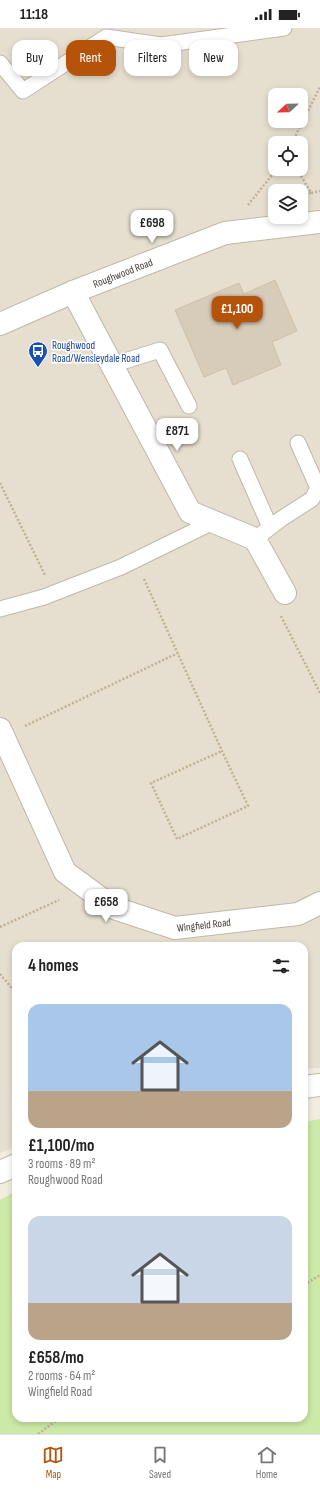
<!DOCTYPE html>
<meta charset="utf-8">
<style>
:root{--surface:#fff;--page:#f6f6f6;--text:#222;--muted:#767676;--line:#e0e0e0;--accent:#b45309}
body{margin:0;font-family:"Sofia Sans Condensed",sans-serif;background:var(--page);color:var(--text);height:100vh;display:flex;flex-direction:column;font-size:15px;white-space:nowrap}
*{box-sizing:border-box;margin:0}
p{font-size:13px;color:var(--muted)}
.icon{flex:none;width:22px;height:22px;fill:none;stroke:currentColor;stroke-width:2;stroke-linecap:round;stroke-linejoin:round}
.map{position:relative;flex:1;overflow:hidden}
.panel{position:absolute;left:12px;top:914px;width:296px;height:480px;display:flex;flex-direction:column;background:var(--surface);border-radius:12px;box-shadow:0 2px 6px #0003}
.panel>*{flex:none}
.guide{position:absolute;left:12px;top:12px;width:296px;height:36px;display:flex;gap:8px}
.needle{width:26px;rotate:248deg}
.tools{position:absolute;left:268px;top:60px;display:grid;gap:8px}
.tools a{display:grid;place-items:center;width:40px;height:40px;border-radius:8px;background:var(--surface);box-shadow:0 2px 6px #0003;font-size:20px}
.price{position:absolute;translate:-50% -34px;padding:0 9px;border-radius:8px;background:#fff;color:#222;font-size:13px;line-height:26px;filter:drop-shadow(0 1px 2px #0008)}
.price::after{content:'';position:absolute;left:50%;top:24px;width:12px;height:9px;margin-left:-6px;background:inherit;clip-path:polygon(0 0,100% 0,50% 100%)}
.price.current{background:var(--accent);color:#fff}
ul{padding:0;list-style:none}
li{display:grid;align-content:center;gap:8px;height:212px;padding:0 16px}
li span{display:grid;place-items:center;height:124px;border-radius:12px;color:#555}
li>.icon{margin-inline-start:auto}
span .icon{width:72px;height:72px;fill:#fffc;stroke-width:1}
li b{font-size:17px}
h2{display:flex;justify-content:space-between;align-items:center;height:48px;padding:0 16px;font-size:17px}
.pill{padding:0 14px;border-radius:12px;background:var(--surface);box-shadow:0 2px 6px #0003;font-size:14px;line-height:36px}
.pill.current{background:var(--accent);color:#fff}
.status{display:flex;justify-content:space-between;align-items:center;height:28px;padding:0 20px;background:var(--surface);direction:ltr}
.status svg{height:11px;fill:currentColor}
.dock{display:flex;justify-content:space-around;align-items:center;height:56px;border-top:1px solid var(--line);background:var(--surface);font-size:11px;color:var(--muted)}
.dock a{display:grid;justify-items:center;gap:2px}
.dock .current{color:var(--accent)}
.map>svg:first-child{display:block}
</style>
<div class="status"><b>11:18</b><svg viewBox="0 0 49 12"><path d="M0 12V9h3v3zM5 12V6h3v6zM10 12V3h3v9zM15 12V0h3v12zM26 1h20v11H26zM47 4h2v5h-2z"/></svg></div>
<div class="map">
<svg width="320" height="1406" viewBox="0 0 320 1406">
<rect width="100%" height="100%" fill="#f2ede1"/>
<path fill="#e6dfcf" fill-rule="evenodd" d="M0 0H320V1040L304 1041V918H16V1119L0 1125ZM275 67H301V93H275ZM275 115H301V141H275ZM275 163H301V189H275Z"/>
<path fill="#cceaa7" d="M320 1091V1406H0V1172L16 1163V1390H304V1094Z"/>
<path fill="#d7cbb9" stroke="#cfc0a9" d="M275 252 297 303 272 314 281 337 233 357 226 340 204 349 175 282 239 255 244 266Z"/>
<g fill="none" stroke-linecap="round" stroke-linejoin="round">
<g stroke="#c0b7a7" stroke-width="17">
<path id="service" d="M0 35 23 63 106 9 161 17 284 0
M112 337 160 322 189 378
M240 431 270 499
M255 511 281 491 312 471 318 460 298 415
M0 581 44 569 121 539 213 494"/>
</g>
<g stroke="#c0b7a7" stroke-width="24">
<g id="minor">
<path d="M73 264 190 484 255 511 285 565"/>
<path id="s1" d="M0 701 65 844 114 880 175 900 298 886 320 875"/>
</g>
</g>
<g stroke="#c0b7a7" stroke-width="24">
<g id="tertiary">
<path id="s2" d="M0 296 73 264 225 205 320 194"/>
<path d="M304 1059 320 1057"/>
<path d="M0 1144 16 1137"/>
</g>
</g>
<path stroke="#c0b094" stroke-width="2.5" stroke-dasharray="2 2" stroke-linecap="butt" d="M292 115 320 59
M297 141 311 165 320 163
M301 167 311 165
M268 173 275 172
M248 177 277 141
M0 455 45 547
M144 551 222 723 248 778 177 811 151 755 222 723
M281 588 320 665
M25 698 178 625
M0 899 59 872
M0 946 16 965
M304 1257 320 1247
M38 1406 60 1390"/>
<use href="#service" stroke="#fff" stroke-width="15"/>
<use href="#minor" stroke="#fff" stroke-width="22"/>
<use href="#tertiary" stroke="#fff" stroke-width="22"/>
</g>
<defs>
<g id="bus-pin" transform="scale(1)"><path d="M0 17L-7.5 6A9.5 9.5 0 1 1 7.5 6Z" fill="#1a4fb4" stroke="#fff"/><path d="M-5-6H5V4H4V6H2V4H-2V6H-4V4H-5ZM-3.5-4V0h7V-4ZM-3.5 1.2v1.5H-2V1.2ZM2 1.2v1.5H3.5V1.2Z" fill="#fff"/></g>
</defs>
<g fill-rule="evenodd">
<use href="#bus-pin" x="38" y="323"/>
</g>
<g text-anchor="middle" stroke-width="3" stroke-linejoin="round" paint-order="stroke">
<g font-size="11" fill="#433c32" stroke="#fff">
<text dy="4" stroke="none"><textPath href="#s2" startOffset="133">Roughwood Road</textPath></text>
<text dy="4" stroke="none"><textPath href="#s1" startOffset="311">Wingfield Road</textPath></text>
</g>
<g font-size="11" fill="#164399" stroke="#fff" text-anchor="start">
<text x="52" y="321">Roughwood<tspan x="52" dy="13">Road/Wensleydale Road</tspan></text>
</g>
</g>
</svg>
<div class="tools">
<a><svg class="needle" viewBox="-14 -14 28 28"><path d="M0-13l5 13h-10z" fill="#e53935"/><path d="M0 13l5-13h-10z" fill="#767676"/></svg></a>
<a><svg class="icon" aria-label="locate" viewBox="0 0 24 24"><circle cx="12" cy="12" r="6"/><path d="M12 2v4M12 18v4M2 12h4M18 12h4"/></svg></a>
<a><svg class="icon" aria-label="layers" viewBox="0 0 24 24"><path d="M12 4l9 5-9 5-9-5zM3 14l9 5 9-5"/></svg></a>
</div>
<b class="price" style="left:152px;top:216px">£698</b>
<b class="price current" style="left:237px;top:302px">£1,100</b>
<b class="price" style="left:177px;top:424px">£871</b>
<b class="price" style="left:106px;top:895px">£658</b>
<div class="guide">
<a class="pill">Buy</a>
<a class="pill current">Rent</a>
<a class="pill">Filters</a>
<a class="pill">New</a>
</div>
<section class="panel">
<h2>4 homes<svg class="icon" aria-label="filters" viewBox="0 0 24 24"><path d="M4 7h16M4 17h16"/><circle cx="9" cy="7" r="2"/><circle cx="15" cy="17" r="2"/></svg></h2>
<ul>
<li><span style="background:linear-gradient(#a9c7e8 70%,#b9a48a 0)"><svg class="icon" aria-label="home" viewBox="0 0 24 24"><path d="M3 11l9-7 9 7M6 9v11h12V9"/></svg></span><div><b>£1,100/mo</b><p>3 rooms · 89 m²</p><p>Roughwood Road</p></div></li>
<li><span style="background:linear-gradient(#c9d6e8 70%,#b9a48a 0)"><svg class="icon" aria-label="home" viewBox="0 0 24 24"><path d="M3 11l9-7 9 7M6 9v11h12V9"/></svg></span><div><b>£658/mo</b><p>2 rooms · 64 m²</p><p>Wingfield Road</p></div></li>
</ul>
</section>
</div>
<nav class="dock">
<a class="current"><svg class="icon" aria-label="map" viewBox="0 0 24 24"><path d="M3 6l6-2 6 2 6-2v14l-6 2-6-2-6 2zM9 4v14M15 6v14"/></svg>Map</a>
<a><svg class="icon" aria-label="saved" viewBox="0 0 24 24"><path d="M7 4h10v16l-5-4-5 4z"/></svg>Saved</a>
<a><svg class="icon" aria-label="home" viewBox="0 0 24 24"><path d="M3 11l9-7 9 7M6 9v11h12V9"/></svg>Home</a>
</nav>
